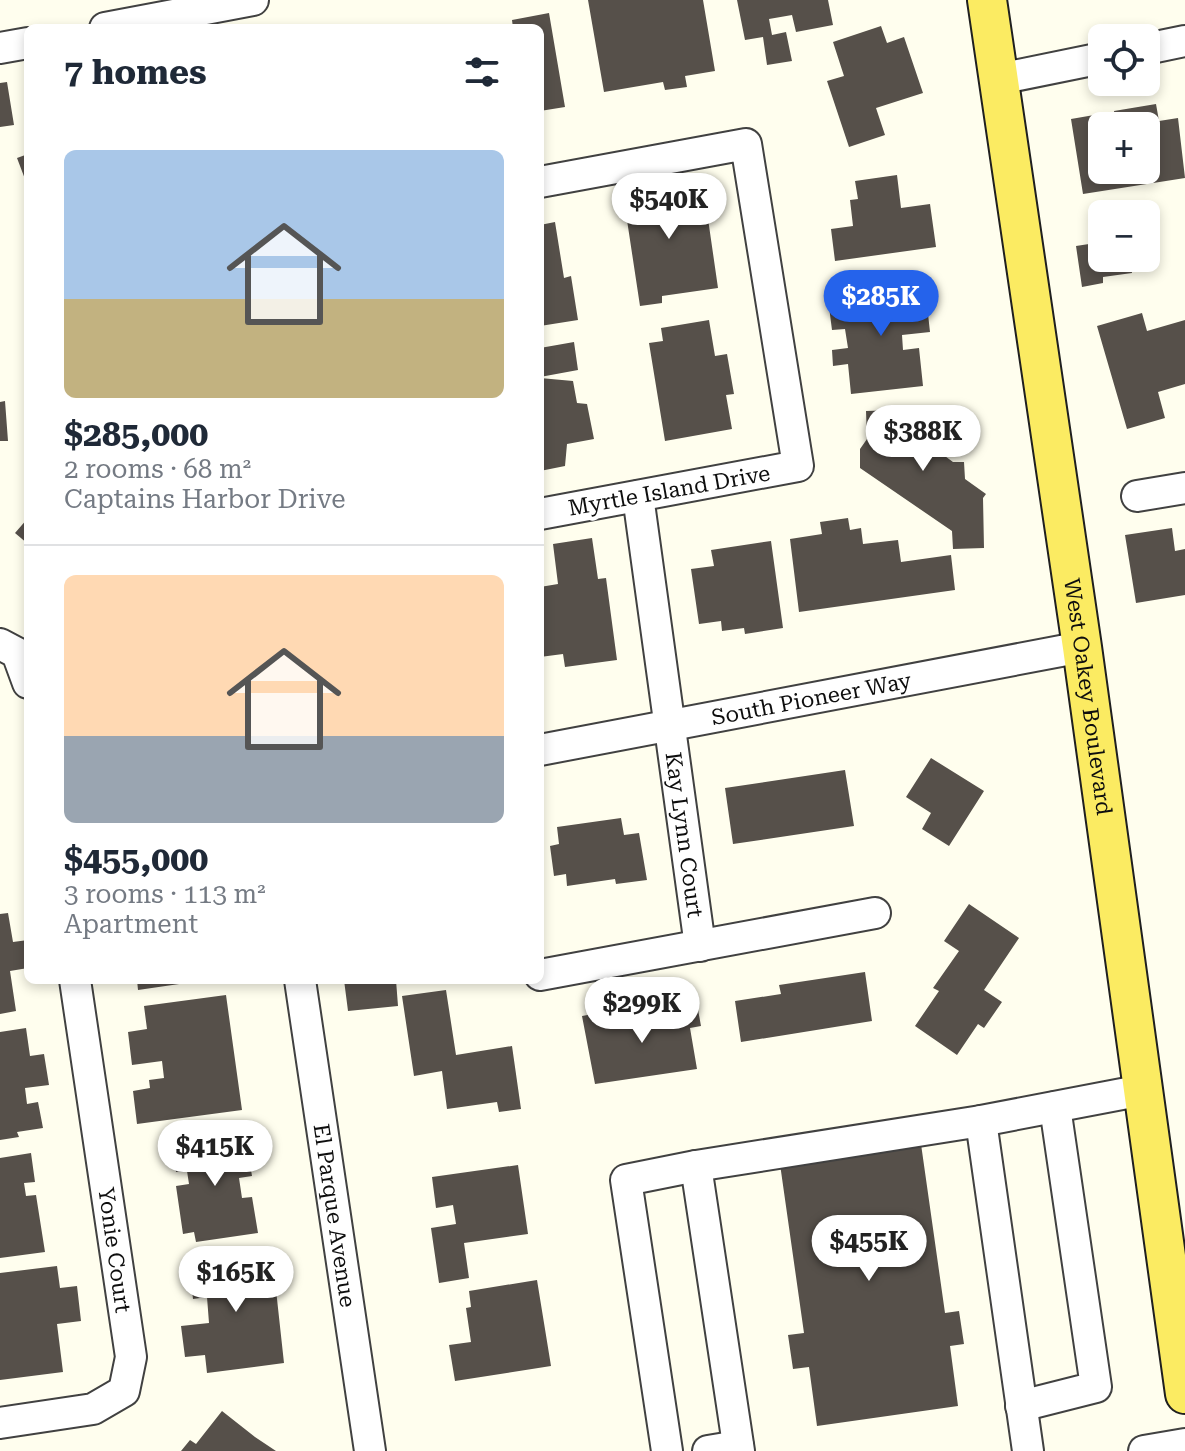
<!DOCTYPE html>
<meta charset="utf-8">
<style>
:root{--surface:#fff;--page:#f2f2f3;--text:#1f2937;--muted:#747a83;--line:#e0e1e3;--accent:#2563eb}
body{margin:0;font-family:"Roboto Serif",serif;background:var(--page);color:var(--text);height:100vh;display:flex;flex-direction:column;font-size:30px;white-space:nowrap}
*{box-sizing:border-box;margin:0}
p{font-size:26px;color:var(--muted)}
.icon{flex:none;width:44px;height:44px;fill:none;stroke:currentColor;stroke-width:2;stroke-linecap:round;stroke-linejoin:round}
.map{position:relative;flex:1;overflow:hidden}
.sheet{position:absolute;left:24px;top:24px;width:520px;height:960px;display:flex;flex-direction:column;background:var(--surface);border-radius:12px;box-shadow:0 4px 12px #0003}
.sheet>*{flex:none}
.fabs{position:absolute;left:1088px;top:24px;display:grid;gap:16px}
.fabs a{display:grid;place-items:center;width:72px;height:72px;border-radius:12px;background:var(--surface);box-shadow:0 4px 12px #0003;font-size:40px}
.price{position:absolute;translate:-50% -68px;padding:0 18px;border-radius:28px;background:#fff;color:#222;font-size:26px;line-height:52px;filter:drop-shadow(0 2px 4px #0008)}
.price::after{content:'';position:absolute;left:50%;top:48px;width:24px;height:18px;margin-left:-12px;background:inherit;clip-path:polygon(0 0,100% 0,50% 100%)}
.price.selected{background:var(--accent);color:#fff}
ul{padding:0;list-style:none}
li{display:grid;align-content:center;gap:16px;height:424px;padding:0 40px}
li+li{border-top:2px solid var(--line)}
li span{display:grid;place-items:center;height:248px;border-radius:12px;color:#555}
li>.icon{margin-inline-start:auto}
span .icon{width:144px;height:144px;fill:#fffc;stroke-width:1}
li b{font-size:34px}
h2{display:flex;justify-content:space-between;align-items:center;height:96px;padding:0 40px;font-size:34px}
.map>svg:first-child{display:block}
</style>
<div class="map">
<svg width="1185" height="1451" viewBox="0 0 1185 1451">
<rect width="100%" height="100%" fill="#fffeee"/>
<path fill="#56504a" d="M588 0H703L715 71 685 76 687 87 665 90 663 82 604 92Z
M737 0H828L833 25 796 32 792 15 769 19 772 35 786 32 792 61 767 65 763 37 745 40Z
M549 13 565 107 540 111V28H513L512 20Z
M881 26 887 43 904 37 923 93 876 108 885 135 849 147 827 81 844 76 833 42Z
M7 82 14 125 0 127V83Z
M1156 104 1159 121 1178 118 1185 178 1083 194 1071 119 1100 114 1102 170H1146V126H1116L1114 111Z
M28 154V187L17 158Z
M897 175 901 208 930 204 936 247 835 261 831 229 853 226 850 200 858 199 855 181Z
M670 180 673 196 704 191 718 288 662 296V303L640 306 622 187Z
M555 222 564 278 571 276 578 320 540 326V225Z
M1102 242V258H1130L1132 273 1103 277V283L1082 287 1076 246Z
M925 287 930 332 902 335 903 350 919 348 923 386 851 394 848 364 833 366 832 350 848 348 845 329 832 330 828 299Z
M1142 313 1147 331 1185 320V384L1158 392 1165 418 1127 429 1097 326Z
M709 320 715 356 727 354 734 394 726 395 732 429 665 441 649 343 663 341 661 328Z
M574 342 578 370 540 377V348Z
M540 378 573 381 577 403 587 404 594 439 567 444 565 466 540 471Z
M5 401 8 441H0V402Z
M930 409V435L920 449 934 448 953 462H964L965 479 986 494 983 498 984 548 953 549 952 531 860 468V449L867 439 866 411Z
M28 518V544L15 533Z
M848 518 850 530 861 528 863 544 898 540 901 562 951 555 955 590 799 612 790 539 822 534 820 522Z
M1172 528 1175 551 1185 549V595L1136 603 1125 535Z
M592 538 598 579 606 578 617 660 565 667 563 654 540 657V587L558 584 553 544Z
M771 541 783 628 745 634 744 628 722 631 721 621 699 624 691 569 714 566 711 550Z
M931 758 984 791 949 846 922 829 931 813 906 797Z
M845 770 854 826 733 844 725 788Z
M621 818 624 835 639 833 647 880 616 884 615 879 567 886 566 874 554 876 550 846 559 844 557 827Z
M969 904 1019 938 984 990 1002 1002 984 1028 978 1024 957 1055 915 1026 939 991 933 988 959 951 944 941Z
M8 913 13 942 28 940V968L10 971 16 1011 0 1014V914Z
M865 972 872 1021 741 1042 735 1001 781 994 779 985Z
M137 980H193V982L138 990Z
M344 980H396L398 1006 348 1011Z
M446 990 456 1055 512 1046 521 1109 499 1112 497 1102 447 1109 442 1071 414 1076 402 996Z
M226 995 242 1110 137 1124 133 1091 150 1088 149 1080 164 1078 162 1061 132 1065 128 1032 147 1029 144 1006Z
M697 1004 701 1026 690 1028 697 1069 595 1084 582 1016 604 1012 607 1026 661 1016V1010Z
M26 1028 30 1056 44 1054 49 1085 25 1088 27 1104 38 1102 43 1128 17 1132 19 1137 0 1140V1032Z
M245 1133 252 1176 239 1178 242 1198 252 1197 258 1233 196 1242 194 1232 183 1234 176 1186 189 1184 187 1171 176 1172 172 1143Z
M920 1137 945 1313 959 1311 964 1344 950 1346 958 1406 817 1426 809 1367 793 1369 788 1335 804 1333 779 1157Z
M31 1153 35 1182 24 1183 26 1196 36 1195 45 1252 0 1258V1158Z
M518 1165 528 1234 464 1243 469 1278 439 1283 431 1228 456 1224 453 1205 436 1208 432 1177Z
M272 1253 284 1363 207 1373 205 1355 185 1357 181 1326 209 1323 207 1297 193 1299 189 1263Z
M57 1266 60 1288 77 1286 81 1321 57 1324 63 1372 0 1380V1273Z
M537 1280 551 1366 455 1381 449 1345 471 1342 466 1308 471 1307 469 1291Z
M222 1411 255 1437 276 1451H181L190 1440 196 1444Z"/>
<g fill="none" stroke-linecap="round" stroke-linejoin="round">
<g stroke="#414141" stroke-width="34">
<g id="minor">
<path d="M105 28 253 0"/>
<path d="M0 48 28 43"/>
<path d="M1146 49 1185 41"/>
<path d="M999 79 1102 58"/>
<path d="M540 182 746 144 798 466 540 514"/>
<path id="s1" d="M638 496 700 946"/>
<path d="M1137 496 1185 488"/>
<path d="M0 644 17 653 28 683"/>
<path id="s2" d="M540 750 1082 647"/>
<path d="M540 975 875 913"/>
<path id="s3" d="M300 980 370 1451"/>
<path d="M981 1121 1143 1090"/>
<path d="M1021 1406 1096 1387 1055 1107"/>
<path d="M0 1423 93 1409 124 1391 131 1357 75 980"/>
<path d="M667 1451 626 1180 696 1166"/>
<path d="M708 1451 738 1446"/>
<path d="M739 1451 696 1166 981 1121 1028 1451"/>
<path d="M1144 1451 1185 1444"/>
</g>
</g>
<g stroke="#1f1f1f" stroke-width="42">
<g id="major">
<path id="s4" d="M987 0 1082 647 1185 1394"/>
</g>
</g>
<use href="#minor" stroke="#fff" stroke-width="30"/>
<use href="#major" stroke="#fbeb62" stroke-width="38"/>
</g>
<g text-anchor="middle" stroke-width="8" stroke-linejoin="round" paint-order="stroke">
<g font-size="22" fill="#0e0e0e" stroke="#fff">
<text transform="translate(669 490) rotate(-10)" y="8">Myrtle Island Drive</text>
<text dy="8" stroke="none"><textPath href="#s4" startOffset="704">West Oakey Boulevard</textPath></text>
<text dy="8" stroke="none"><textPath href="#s2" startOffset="276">South Pioneer Way</textPath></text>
<text dy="8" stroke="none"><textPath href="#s1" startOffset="342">Kay Lynn Court</textPath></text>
<text dy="8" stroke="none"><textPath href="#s3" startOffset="238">El Parque Avenue</textPath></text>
<text transform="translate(115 1250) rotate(82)" y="8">Yonie Court</text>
</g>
</g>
</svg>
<div class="fabs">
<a><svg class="icon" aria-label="locate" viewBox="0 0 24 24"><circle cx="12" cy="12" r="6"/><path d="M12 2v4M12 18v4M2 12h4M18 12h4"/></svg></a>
<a>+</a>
<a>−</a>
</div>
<b class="price" style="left:669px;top:241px">$540K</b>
<b class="price selected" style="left:881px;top:338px">$285K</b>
<b class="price" style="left:923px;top:473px">$388K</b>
<b class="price" style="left:642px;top:1045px">$299K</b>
<b class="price" style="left:215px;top:1188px">$415K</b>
<b class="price" style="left:869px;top:1283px">$455K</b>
<b class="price" style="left:236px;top:1314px">$165K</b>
<section class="sheet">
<h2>7 homes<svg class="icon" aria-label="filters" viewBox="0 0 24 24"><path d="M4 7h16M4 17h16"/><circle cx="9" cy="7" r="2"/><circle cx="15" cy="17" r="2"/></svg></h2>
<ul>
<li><span style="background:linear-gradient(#a9c7e8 60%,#c2b280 0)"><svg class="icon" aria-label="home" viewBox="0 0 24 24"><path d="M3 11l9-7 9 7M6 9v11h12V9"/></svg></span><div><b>$285,000</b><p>2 rooms · 68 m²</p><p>Captains Harbor Drive</p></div></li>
<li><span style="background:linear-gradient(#ffd9b3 65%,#9aa5b1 0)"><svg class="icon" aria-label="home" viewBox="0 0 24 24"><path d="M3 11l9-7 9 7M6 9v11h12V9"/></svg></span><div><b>$455,000</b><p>3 rooms · 113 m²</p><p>Apartment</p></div></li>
</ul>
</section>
</div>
